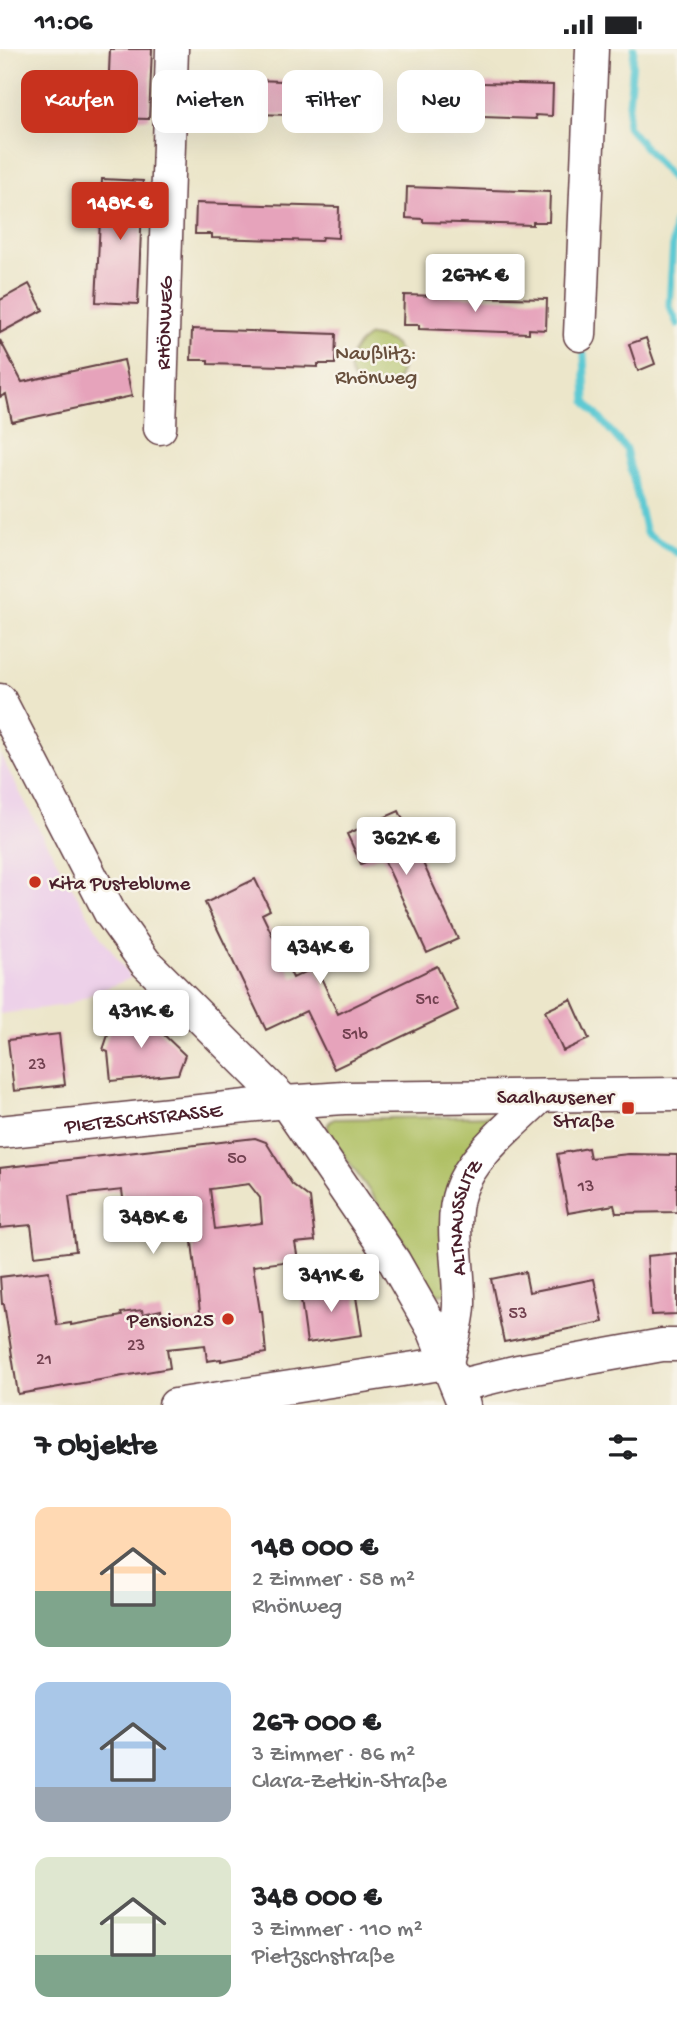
<!DOCTYPE html>
<html lang="de">
<meta charset="utf-8">
<style>
:root{--surface:#fff;--page:#f6f6f6;--text:#202124;--muted:#757577;--accent:#c8321e}
body{margin:0;font-family:"Gochi Hand",sans-serif;background:var(--page);color:var(--text);height:100vh;display:flex;flex-direction:column;font-size:26px;white-space:nowrap}
*{box-sizing:border-box;margin:0}
p{font-size:23px;color:var(--muted)}
.icon{flex:none;width:38px;height:38px;fill:none;stroke:currentColor;stroke-width:2;stroke-linecap:round;stroke-linejoin:round}
.map{position:relative;height:1356px;overflow:hidden}
.details{display:flex;flex-direction:column;background:var(--surface);flex:1}
.details>*{flex:none}
.top-card{position:absolute;left:21px;top:21px;width:635px;height:63px;display:flex;gap:14px}
.price{position:absolute;translate:-50% -60px;padding:0 16px;border-radius:7px;background:#fff;color:#222;font-size:23px;line-height:46px;filter:drop-shadow(0 2px 4px #0008)}
.price::after{content:'';position:absolute;left:50%;top:42px;width:21px;height:16px;margin-left:-10px;background:inherit;clip-path:polygon(0 0,100% 0,50% 100%)}
.price.selected{background:var(--accent);color:#fff}
ul{padding:0;list-style:none}
li{display:flex;align-items:center;gap:21px;height:175px;padding:0 35px}
li span{display:grid;place-items:center;flex:none;width:196px;height:140px;border-radius:14px;color:#555}
li>.icon{margin-inline-start:auto}
span .icon{width:84px;height:84px;fill:#fffc;stroke-width:1}
li b{font-size:30px}
h2{display:flex;justify-content:space-between;align-items:center;height:84px;padding:0 35px;font-size:30px}
.tag{padding:0 24px;border-radius:14px;background:var(--surface);box-shadow:0 7px 28px #0002;font-size:24px;line-height:63px}
.tag.selected{background:var(--accent);color:#fff}
.status{display:flex;justify-content:space-between;align-items:center;height:49px;padding:0 35px;background:var(--surface);direction:ltr}
.status svg{height:19px;fill:currentColor}
.map>svg:first-child{display:block}
</style>
<div class="status"><b>11:06</b><svg viewBox="0 0 49 12"><path d="M0 12V9h3v3zM5 12V6h3v6zM10 12V3h3v9zM15 12V0h3v12zM26 1h20v11H26zM47 4h2v5h-2z"/></svg></div>
<div class="map">
<svg width="677" height="1356" viewBox="0 0 677 1356">
<rect width="100%" height="100%" fill="#f7f3e8"/>
<filter id="ink" filterUnits="userSpaceOnUse"><feTurbulence type="fractalNoise" baseFrequency=".0143" numOctaves="2"/><feDisplacementMap in="SourceGraphic" scale="14" xChannelSelector="R" yChannelSelector="G"/><feConvolveMatrix kernelMatrix="1 2 1 2 8 2 1 2 1" color-interpolation-filters="sRGB"/></filter>
<filter id="wash" filterUnits="userSpaceOnUse"><feTurbulence type="fractalNoise" baseFrequency=".00686" numOctaves="4" result="noise"/><feDisplacementMap in="SourceGraphic" scale="28" xChannelSelector="R" yChannelSelector="G"/><feGaussianBlur stdDeviation="1.57" result="paint"/><feColorMatrix in="noise" values="0 0 0 0 0 0 0 0 0 0 0 0 0 0 0 0 0 1.4 0 .05"/><feComposite in="paint" operator="in"/></filter>
<g filter="url(#wash)">
<rect width="100%" height="100%" fill="#ece6ca"/>
<path fill="#edd1e9" d="M0 705 43 788 96 879 131 929 66 956 0 965Z"/>
<path fill="#afc064" stroke="#7c7048" stroke-width="2" d="M369 287C402 290 411 311 393 338L365 343C342 324 345 303 369 287Z
M499 1067 479 1093 447 1244 436 1245C404 1189 366 1137 328 1084V1075L333 1070Z"/>
<g fill="none" stroke-linecap="round" stroke-linejoin="round">
<path stroke="#5dc9d3" stroke-width="7" d="M634 0 627 77 677 136
M677 166 674 178 669 256 677 275
M584 306 586 353 626 400 646 484 677 504"/>
</g>
<g id="blocks">
<path fill="#e6a3bb" fill-rule="evenodd" d="M110 0H152L149 70 107 69Z
M199 29 342 34 341 64H325V67L215 64V61L198 60Z
M410 32 553 36 552 67 535 66 536 70 426 66V63L409 62Z
M102 130 143 132 138 255 96 253Z
M407 138 550 143 549 173H533V176L423 173V170L406 169Z
M196 154 339 158 338 189 322 188 321 192 212 189V185H195Z
M29 235 43 261 0 284V251Z
M404 246 547 250 546 281 529 280V284L419 280V276H403Z
M192 280 336 285 335 315H318V318L208 315V311H191Z
M646 289 655 315 638 322 629 295Z
M0 291 22 333 124 311 132 347 12 373 6 345 0 348Z
M399 762 458 890 427 904 382 806 361 815 347 785Z
M255 830 270 861 262 865 293 929 316 918 338 965 437 917 458 961 334 1020 306 962 266 981 205 854Z
M571 950 589 990 563 1002 545 962Z
M136 959 185 1006 178 1025 111 1032 108 1003 103 1001 111 977 116 979Z
M59 985 65 1036 14 1042 8 991Z
M255 1089 266 1093 292 1135 310 1149 315 1192 295 1194 298 1211 253 1217 260 1262H262L266 1304 221 1312V1310L207 1312 205 1296 167 1300 170 1319 18 1345 4 1255H2L0 1228 49 1222 57 1276 71 1274V1276L122 1267 121 1264 142 1261 143 1265 161 1261 163 1274 201 1272 188 1158 125 1164 122 1141 69 1147 76 1202 35 1207 31 1176 0 1179V1119ZM249 1135 260 1149 262 1174 215 1180 210 1140Z
M588 1099 590 1109 629 1105 677 1106V1163L616 1164 614 1156 568 1164 557 1105Z
M677 1204V1265L651 1266 647 1207Z
M525 1223 529 1243 594 1230 603 1273 504 1293 491 1230Z
M354 1235 362 1286 307 1294 300 1243Z"/>
</g>
</g>
<g filter="url(#ink)">
<use href="#blocks" fill-opacity="0" stroke="#623d43" stroke-width="2"/>
<g fill="none" stroke-linecap="round" stroke-linejoin="round">
<g stroke="#623d43" stroke-width="35">
<g id="minor">
<path d="M580 286 592 0"/>
<path id="s1" d="M160 379 172 0"/>
<path d="M0 651 110 864 145 913 285 1053 394 1212 433 1280 464 1356"/>
<path id="s2" d="M0 1083 285 1053 344 1049 677 1045"/>
<path id="s3" d="M447 1314C451 1295 459 1274 459 1255 460 1222 449 1173 460 1142 472 1106 514 1074 540 1048"/>
<path d="M457 1337 518 1322 662 1296H677"/>
<path d="M175 1356 447 1314"/>
</g>
</g>
<use href="#minor" stroke="#fff" stroke-width="32"/>
</g>
</g>
<g fill="#c8321e" stroke="#f7f3e8" stroke-width="2.5">
<circle cx="35" cy="833" r="7"/>
<rect x="621" y="1052" width="14" height="14" rx="3.5"/>
<circle cx="228" cy="1270" r="7"/>
</g>
<g text-anchor="middle" stroke-width="5" stroke-linejoin="round" paint-order="stroke">
<g font-size="18" fill="#71404f">
<text x="427" y="955">51c</text>
<text x="355" y="990">51b</text>
<text x="37" y="1020">23</text>
<text x="237" y="1114">50</text>
<text x="586" y="1142">13</text>
<text x="518" y="1269">53</text>
<text x="136" y="1301">23</text>
<text x="44" y="1315">21</text>
</g>
<g font-size="21" fill="#4a1f2b" stroke="#f7f3e8">
<text dy="7" stroke="none"><textPath href="#s1" startOffset="105">RHÖNWEG</textPath></text>
<text dy="7" stroke="none"><textPath href="#s2" startOffset="144">PIETZSCHSTRASSE</textPath></text>
<text dy="7" stroke="none"><textPath href="#s3" startOffset="149">ALTNAUSSLITZ</textPath></text>
</g>
<g font-size="21" fill="#684f3c" stroke="#f7f3e8">
<text x="376" y="310">Naußlitz:<tspan x="376" dy="24">Rhönweg</tspan></text>
</g>
<g font-size="21" fill="#4a1f2b" stroke="#f7f3e8" text-anchor="end">
<text x="49" y="840" text-anchor="start">Kita Pusteblume</text>
<text x="614" y="1054">Saalhausener<tspan x="614" dy="24">Straße</tspan></text>
<text x="214" y="1277">Pension25</text>
</g>
</g>
</svg>
<b class="price selected" style="left:120px;top:193px">148K €</b>
<b class="price" style="left:475px;top:265px">267K €</b>
<b class="price" style="left:406px;top:828px">362K €</b>
<b class="price" style="left:320px;top:937px">434K €</b>
<b class="price" style="left:141px;top:1001px">431K €</b>
<b class="price" style="left:153px;top:1207px">348K €</b>
<b class="price" style="left:331px;top:1265px">341K €</b>
<div class="top-card">
<a class="tag selected">Kaufen</a>
<a class="tag">Mieten</a>
<a class="tag">Filter</a>
<a class="tag">Neu</a>
</div>
</div>
<section class="details">
<h2>7 Objekte<svg class="icon" aria-label="filters" viewBox="0 0 24 24"><path d="M4 7h16M4 17h16"/><circle cx="9" cy="7" r="2"/><circle cx="15" cy="17" r="2"/></svg></h2>
<ul>
<li><span style="background:linear-gradient(#ffd9b3 60%,#7fa58c 0)"><svg class="icon" aria-label="home" viewBox="0 0 24 24"><path d="M3 11l9-7 9 7M6 9v11h12V9"/></svg></span><div><b>148 000 €</b><p>2 Zimmer · 58 m²</p><p>Rhönweg</p></div></li>
<li><span style="background:linear-gradient(#a9c7e8 75%,#9aa5b1 0)"><svg class="icon" aria-label="home" viewBox="0 0 24 24"><path d="M3 11l9-7 9 7M6 9v11h12V9"/></svg></span><div><b>267 000 €</b><p>3 Zimmer · 86 m²</p><p>Clara-Zetkin-Straße</p></div></li>
<li><span style="background:linear-gradient(#dfe7d0 70%,#7fa58c 0)"><svg class="icon" aria-label="home" viewBox="0 0 24 24"><path d="M3 11l9-7 9 7M6 9v11h12V9"/></svg></span><div><b>348 000 €</b><p>3 Zimmer · 110 m²</p><p>Pietzschstraße</p></div></li>
</ul>
</section>
